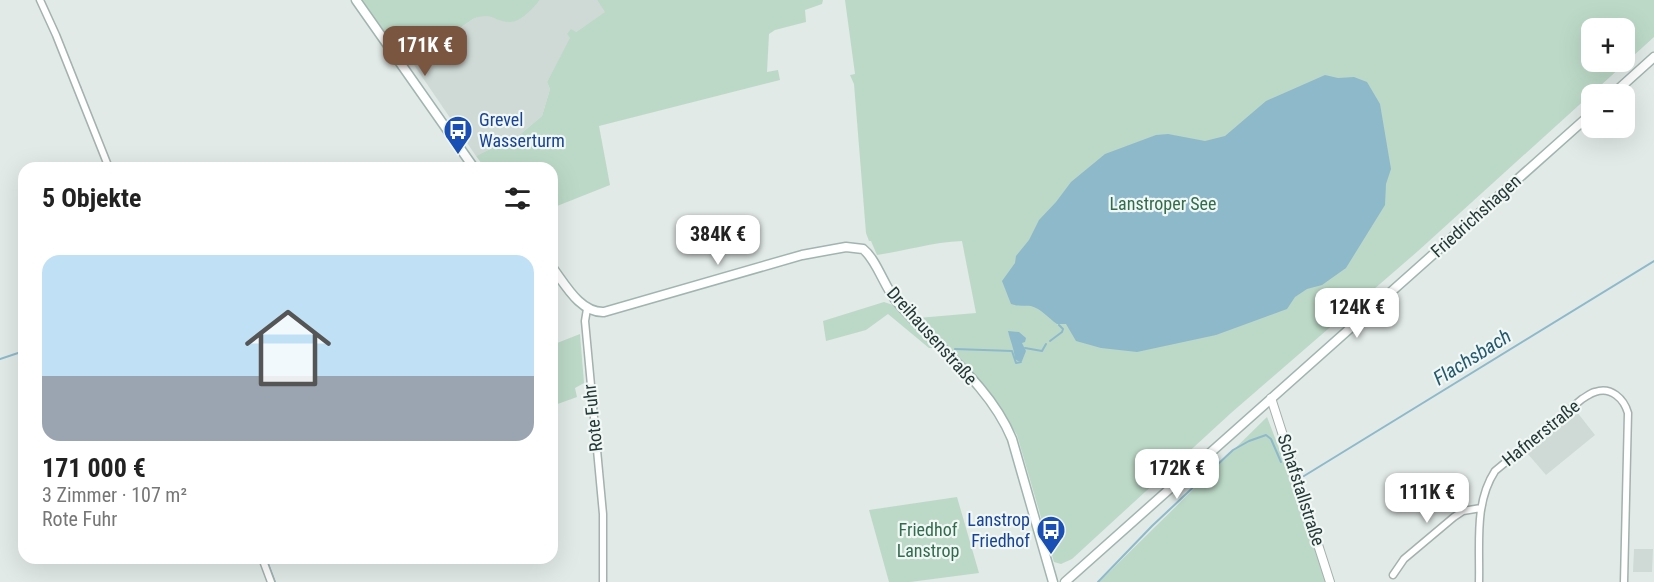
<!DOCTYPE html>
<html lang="de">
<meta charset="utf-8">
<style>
:root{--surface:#fff;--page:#f2f2f2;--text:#222;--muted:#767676;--line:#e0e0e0;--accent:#7a5540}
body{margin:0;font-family:"Roboto Condensed",sans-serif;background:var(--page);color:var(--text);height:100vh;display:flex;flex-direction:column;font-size:22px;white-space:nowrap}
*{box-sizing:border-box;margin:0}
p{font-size:20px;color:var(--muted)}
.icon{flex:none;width:33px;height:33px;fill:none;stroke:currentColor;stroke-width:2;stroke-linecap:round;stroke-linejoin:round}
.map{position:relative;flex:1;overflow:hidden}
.side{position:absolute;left:18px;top:162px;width:540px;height:402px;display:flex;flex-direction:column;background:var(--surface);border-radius:18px;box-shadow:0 6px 24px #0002}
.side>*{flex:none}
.fabs{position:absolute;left:1581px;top:18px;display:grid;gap:12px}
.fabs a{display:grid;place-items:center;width:54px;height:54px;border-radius:12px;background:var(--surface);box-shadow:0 6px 24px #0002;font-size:30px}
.price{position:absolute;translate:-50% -51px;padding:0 14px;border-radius:12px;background:#fff;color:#222;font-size:20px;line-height:39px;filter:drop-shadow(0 2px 3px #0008)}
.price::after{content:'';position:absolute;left:50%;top:36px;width:18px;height:14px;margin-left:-9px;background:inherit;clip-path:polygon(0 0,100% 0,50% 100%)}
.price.current{background:var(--accent);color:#fff}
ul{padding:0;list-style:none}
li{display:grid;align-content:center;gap:12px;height:318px;padding:0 24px}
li+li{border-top:2px solid var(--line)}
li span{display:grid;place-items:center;height:186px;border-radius:18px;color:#555}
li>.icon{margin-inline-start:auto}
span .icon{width:108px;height:108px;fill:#fffc;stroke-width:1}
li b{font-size:26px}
h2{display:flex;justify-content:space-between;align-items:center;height:72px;padding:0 24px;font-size:26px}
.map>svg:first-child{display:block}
</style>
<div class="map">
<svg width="1654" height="582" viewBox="0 0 1654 582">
<rect width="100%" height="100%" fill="#e1eae7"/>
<path fill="#cfdad6" d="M540 0H597L606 12 576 32 567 34 571 38 547 82 550 89 542 116 511 142 502 143 476 156 412 62 473 19 482 15 491 16 510 22 517 20Z
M1577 412 1595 435 1546 475 1527 453Z
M1634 549H1653L1652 572H1633Z"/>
<path fill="#bcd9c7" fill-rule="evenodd" d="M361 0H540C533 8 521 22 510 22 493 22 493 11 473 19L408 64 401 59Z
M597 0H823L822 4 805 10 806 22 775 30 769 34 767 72 778 70 780 80 599 126 610 185 552 208V168H485L476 156 502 143 511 142 542 116 550 89 547 82 570 38 567 34 571 29 576 32 605 12Z
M845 0H1654V37L1418 251 1231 413 1072 559 1061 564 1054 562 1017 435 1004 414 948 349 918 318 976 313 962 241C933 242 905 251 877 255L871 241H869L866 233 854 84 850 75 855 74ZM1592 28H1624V62H1592Z
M884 302 896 306 937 348H929L888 314 866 330 826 341 823 321Z
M580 334 584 383 575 388 577 397 552 406V345Z
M1267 417 1330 582H1099Z
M957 497 979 573 910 582H889L869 510Z"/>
<path fill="#8db9cb" d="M1325 75 1338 78 1354 77 1367 82 1380 104 1391 169 1386 184 1385 205 1346 268 1322 285 1307 289 1295 297 1287 309 1216 335 1137 352 1101 348 1076 341 1066 324H1057C1048 318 1042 309 1031 306 1025 305 1019 307 1011 304L1002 281 1015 263 1016 256 1029 240 1039 220 1056 202 1071 182 1105 154 1156 135 1168 134 1205 141 1225 136 1266 101Z
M1008 331 1019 332 1026 338 1025 342 1022 343 1026 351 1022 361H1018L1015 359C1014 348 1010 340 1008 331Z"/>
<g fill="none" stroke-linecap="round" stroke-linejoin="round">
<path stroke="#8db9cb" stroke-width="2" d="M80 86 83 95
M1050 341 1062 332 1063 329 1059 325
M1025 348 1042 351 1046 344
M955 349 1012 351 1016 363 1021 362
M0 359 24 351
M1304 476 1654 261
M266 558 275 582
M1098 582 1152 526 1233 450 1249 441 1266 435 1271 439 1281 462"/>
<g stroke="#a4b1ae" stroke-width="9">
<path id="minor" d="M40 0 56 35 109 168
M587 309 585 321 603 514V582
M262 558 271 582
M1393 575 1404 559 1454 517 1463 511 1481 508
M1479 582C1480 545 1474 503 1495 471L1582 399C1586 397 1590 393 1595 392 1611 386 1624 399 1628 413L1624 582"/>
</g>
<g stroke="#a4b1ae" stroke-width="10">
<path id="tertiary" d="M1271 398 1330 582"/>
</g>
<g stroke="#a1b5b0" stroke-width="11">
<path id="secondary" d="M356 0 474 168
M1613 94 1654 57
M552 267C565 284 580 313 604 312L802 255 846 247 863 249C877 260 884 287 897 302 936 347 989 383 1012 439L1053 582
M1065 582 1592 113"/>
</g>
<use href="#minor" stroke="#fff" stroke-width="6"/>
<use href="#tertiary" stroke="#fff" stroke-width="8"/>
<use href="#secondary" stroke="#fff" stroke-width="8"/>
</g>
<defs>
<g id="bus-pin" transform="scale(1.5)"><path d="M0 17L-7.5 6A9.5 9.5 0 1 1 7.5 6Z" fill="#1a4fb4" stroke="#f1f7f5"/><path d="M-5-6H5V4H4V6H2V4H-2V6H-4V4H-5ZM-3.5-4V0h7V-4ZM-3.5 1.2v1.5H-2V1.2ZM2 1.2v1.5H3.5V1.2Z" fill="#fff"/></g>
</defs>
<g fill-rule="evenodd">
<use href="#bus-pin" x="458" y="130"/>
<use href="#bus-pin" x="1051" y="530"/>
</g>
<g text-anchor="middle" stroke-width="4.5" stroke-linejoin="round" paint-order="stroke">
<g font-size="18" fill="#164399" stroke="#f1f7f5" text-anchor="start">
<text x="479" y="126">Grevel<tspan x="479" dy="21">Wasserturm</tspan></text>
<text x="1030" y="526" text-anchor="end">Lanstrop<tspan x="1030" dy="21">Friedhof</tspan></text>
</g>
<g font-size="18" fill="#316c4f" stroke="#f1f7f5">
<text x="1163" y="210">Lanstroper See</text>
<text x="928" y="536">Friedhof<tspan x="928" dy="21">Lanstrop</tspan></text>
</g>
<g font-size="18" fill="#233936" stroke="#f1f7f5">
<text transform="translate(1476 216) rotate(-42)" y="6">Friedrichshagen</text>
<text transform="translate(932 336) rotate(48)" y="6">Dreihausenstraße</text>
<text transform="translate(593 418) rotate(-96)" y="6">Rote Fuhr</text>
<text transform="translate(1541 433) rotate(-39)" y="6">Hafnerstraße</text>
<text transform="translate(1301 490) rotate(72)" y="6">Schafstallstraße</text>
</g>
<g font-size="20" font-style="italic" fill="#23596f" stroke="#f1f7f5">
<text transform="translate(1472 357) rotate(-32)" y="7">Flachsbach</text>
</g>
</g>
</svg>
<div class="fabs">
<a>+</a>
<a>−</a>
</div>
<b class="price current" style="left:425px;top:77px">171K €</b>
<b class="price" style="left:718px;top:266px">384K €</b>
<b class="price" style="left:1357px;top:339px">124K €</b>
<b class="price" style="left:1177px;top:500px">172K €</b>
<b class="price" style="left:1427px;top:524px">111K €</b>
<section class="side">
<h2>5 Objekte<svg class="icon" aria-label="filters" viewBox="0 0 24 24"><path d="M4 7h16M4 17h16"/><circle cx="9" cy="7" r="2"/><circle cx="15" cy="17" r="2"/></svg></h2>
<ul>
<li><span style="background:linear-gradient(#bfe0f5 65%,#9aa5b1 0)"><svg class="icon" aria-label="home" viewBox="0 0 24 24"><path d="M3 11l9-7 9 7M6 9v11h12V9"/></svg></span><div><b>171 000 €</b><p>3 Zimmer · 107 m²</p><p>Rote Fuhr</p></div></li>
</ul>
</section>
</div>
